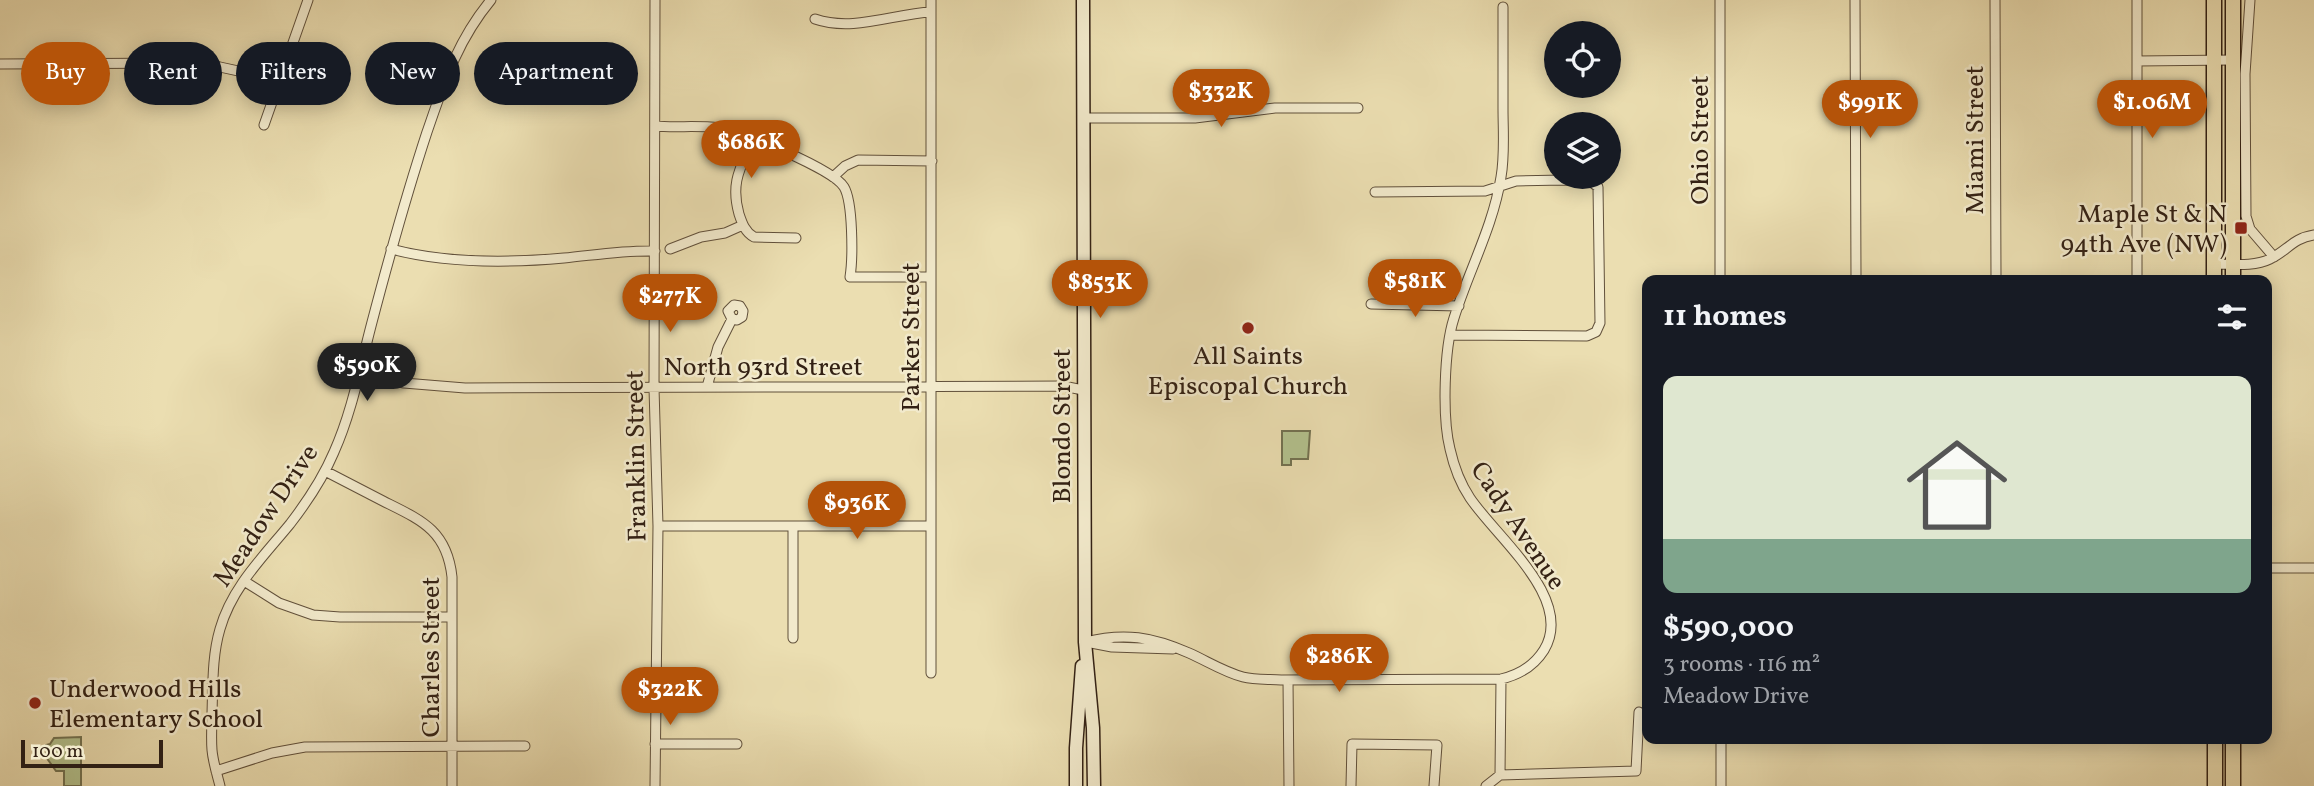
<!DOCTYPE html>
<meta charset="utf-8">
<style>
:root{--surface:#171b24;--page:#20242c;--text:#f1f3f6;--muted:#9ea1a6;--line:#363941;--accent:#b45309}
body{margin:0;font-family:Vollkorn,serif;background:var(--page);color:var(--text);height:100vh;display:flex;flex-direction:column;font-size:26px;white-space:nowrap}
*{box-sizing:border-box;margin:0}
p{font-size:23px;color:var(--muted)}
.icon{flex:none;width:38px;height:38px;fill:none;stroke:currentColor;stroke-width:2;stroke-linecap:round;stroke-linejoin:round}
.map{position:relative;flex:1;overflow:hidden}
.sheet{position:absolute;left:1642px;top:275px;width:630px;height:469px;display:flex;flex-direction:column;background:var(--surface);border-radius:14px;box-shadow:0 4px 18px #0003}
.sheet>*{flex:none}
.banner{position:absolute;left:21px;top:42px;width:665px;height:63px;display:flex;gap:14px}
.tools{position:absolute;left:1544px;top:21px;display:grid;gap:14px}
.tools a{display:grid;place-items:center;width:77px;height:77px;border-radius:50%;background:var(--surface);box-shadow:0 4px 18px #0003;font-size:35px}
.scale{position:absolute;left:21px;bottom:18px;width:142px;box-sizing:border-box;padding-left:7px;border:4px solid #332114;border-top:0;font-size:19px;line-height:24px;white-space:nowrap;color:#332114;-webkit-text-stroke:5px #f2eacc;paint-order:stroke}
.price{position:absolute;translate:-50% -60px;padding:0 16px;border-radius:24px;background:var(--accent);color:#fff;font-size:23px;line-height:46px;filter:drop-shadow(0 2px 4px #0008)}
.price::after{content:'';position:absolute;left:50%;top:42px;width:21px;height:16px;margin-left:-10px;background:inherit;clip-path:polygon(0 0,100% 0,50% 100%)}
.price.active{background:#222;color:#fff}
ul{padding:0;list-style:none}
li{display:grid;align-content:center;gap:14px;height:371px;padding:0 21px}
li+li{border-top:2px solid var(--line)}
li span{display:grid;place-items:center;height:217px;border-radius:14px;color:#555}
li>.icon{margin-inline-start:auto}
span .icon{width:126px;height:126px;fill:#fffc;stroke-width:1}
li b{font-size:30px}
h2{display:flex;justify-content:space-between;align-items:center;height:84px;padding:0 21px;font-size:30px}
.tag{padding:0 24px;border-radius:32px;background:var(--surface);box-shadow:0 4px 18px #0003;font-size:24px;line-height:63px}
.tag.active{background:var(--accent);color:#fff}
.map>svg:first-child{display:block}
</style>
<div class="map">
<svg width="2314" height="786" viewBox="0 0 2314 786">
<rect width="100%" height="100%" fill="#ebdeb1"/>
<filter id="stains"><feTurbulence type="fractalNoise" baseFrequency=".00286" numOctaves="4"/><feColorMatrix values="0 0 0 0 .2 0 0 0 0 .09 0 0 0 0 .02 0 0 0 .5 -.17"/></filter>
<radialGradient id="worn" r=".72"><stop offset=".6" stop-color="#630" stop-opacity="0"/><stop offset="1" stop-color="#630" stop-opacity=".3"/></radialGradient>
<path fill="#b3c28e" stroke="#737251" stroke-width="2" d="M1282 431H1310L1308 459H1291V465H1282Z
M81 737V786H64V771H56L46 757V745L50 744 54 738Z"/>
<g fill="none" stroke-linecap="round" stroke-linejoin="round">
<g stroke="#61503b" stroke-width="11">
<path id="minor" d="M655 0 654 388 658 526 655 786
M1720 0V280
M1855 0 1856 280
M1995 0 1996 280
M2137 0V280
M2250 0 2245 74 2246 216 2250 229 2274 257
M815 19C853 32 893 14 931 12
M2137 61 2233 60
M0 64 186 63 220 67 279 80
M1084 118H1195L1275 108H1358
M264 125 308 0
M655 126C676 128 698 125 719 128 741 131 833 169 844 187 853 202 853 258 850 277H931
M753 138C741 167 730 182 739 214 742 223 745 232 754 237L796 238
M833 177 845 166 858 160 932 161
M1375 192 1485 191 1516 181 1564 180 1590 181 1598 187 1600 323 1596 332 1587 336 1450 335
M391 249C444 263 509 263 564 258 595 255 624 250 655 251
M670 249 701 237 725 233 743 225
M2214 264C2232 264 2254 267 2270 259 2287 251 2293 238 2314 235
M1371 304 1459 306
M359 374 404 383 465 388 1063 386 1083 390
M707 387 718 347 732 319 728 311 734 305 740 306 743 311 742 317 737 320 732 319
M325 471C344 481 364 491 383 501 421 520 447 530 452 577V786
M658 526H931
M2266 568H2314
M244 581 279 603 313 615 340 617H452
M793 638V527
M1085 642C1125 632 1152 637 1189 653 1207 661 1224 672 1243 677 1255 680 1268 679 1281 680L1501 679C1518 675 1534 666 1544 650 1575 599 1497 538 1470 498 1460 483 1454 467 1450 449 1442 417 1444 349 1454 318 1469 270 1493 227 1501 177 1505 155 1503 131 1503 108 1503 74 1503 41 1503 7
M1086 642 1112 647 1173 649
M931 673V0
M1501 679 1500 775 1636 771 1639 712
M1288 680 1289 786
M1721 738V786
M655 744H737
M216 771 272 753 305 747 525 746
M220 786C217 774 213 762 212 750 211 738 212 725 212 713 213 685 212 656 220 629 232 587 263 557 290 524 307 502 323 478 334 452 352 412 360 368 371 326 388 261 406 196 427 132 444 83 457 41 491 0
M1351 786 1352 744 1437 745 1434 786
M1486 786 1500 775"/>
</g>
<g stroke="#332114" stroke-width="15">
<path id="secondary" d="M1083 0 1085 642 1093 728 1094 786
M1076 786V748L1082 666"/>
</g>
<g stroke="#332114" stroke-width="17">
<path id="primary" d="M2214 280V0
M2233 280V0
M2233 738V786
M2215 786V738"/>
</g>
<use href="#minor" stroke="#f2eacc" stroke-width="9"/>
<use href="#secondary" stroke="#f2eacc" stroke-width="12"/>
<use href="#primary" stroke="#ebdeb1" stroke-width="14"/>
</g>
<g fill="#8f2418" stroke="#f2eacc" stroke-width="2.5">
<rect x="2234" y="221" width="14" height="14" rx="3.5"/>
<circle cx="1248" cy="328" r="7"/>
<circle cx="35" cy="703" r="7"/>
</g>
<g text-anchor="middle" stroke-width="5" stroke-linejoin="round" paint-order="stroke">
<g font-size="26" fill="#332114" stroke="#f2eacc">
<text transform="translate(1699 140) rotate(-90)" y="9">Ohio Street</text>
<text transform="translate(1974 140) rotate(-90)" y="9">Miami Street</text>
<text transform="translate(910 337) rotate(-90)" y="9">Parker Street</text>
<text x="763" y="375">North 93rd Street</text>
<text transform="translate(1061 426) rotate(-90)" y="9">Blondo Street</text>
<text transform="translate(635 456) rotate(-91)" y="9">Franklin Street</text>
<text transform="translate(265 515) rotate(-56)" y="9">Meadow Drive</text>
<text transform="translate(1519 525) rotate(56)" y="9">Cady Avenue</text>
<text transform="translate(430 657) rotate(-90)" y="9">Charles Street</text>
</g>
<g font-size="26" fill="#332114" stroke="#f2eacc" text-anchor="end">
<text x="2227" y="222">Maple St &amp; N<tspan x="2227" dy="30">94th Ave (NW)</tspan></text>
<text x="1248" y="364" text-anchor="middle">All Saints<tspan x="1248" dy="30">Episcopal Church</tspan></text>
<text x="49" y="697" text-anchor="start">Underwood Hills<tspan x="49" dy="30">Elementary School</tspan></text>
</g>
</g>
<rect width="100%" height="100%" filter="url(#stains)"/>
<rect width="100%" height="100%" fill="url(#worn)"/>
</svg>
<div class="tools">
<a><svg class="icon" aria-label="locate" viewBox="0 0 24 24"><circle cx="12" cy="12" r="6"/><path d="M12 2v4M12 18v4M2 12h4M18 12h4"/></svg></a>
<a><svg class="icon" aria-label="layers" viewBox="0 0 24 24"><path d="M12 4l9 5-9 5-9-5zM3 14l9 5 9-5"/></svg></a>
</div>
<div class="scale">100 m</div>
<b class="price" style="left:1221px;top:129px">$332K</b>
<b class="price" style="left:1870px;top:140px">$991K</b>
<b class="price" style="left:2152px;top:140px">$1.06M</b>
<b class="price" style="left:751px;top:180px">$686K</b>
<b class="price" style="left:1415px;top:319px">$581K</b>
<b class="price" style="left:1100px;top:320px">$853K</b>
<b class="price" style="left:670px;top:334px">$277K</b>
<b class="price active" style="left:367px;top:403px">$590K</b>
<b class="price" style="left:857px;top:541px">$936K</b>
<b class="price" style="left:1339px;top:694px">$286K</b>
<b class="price" style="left:670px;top:727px">$322K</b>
<div class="banner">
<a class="tag active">Buy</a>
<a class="tag">Rent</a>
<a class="tag">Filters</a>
<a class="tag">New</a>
<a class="tag">Apartment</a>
</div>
<section class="sheet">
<h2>11 homes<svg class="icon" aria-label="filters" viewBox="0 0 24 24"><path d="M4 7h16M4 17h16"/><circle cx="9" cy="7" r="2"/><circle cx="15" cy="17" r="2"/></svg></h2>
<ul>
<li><span style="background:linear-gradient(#dfe7d0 75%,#7fa58c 0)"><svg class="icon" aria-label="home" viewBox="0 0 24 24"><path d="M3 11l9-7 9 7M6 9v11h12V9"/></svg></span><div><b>$590,000</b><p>3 rooms · 116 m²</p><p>Meadow Drive</p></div></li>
</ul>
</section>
</div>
